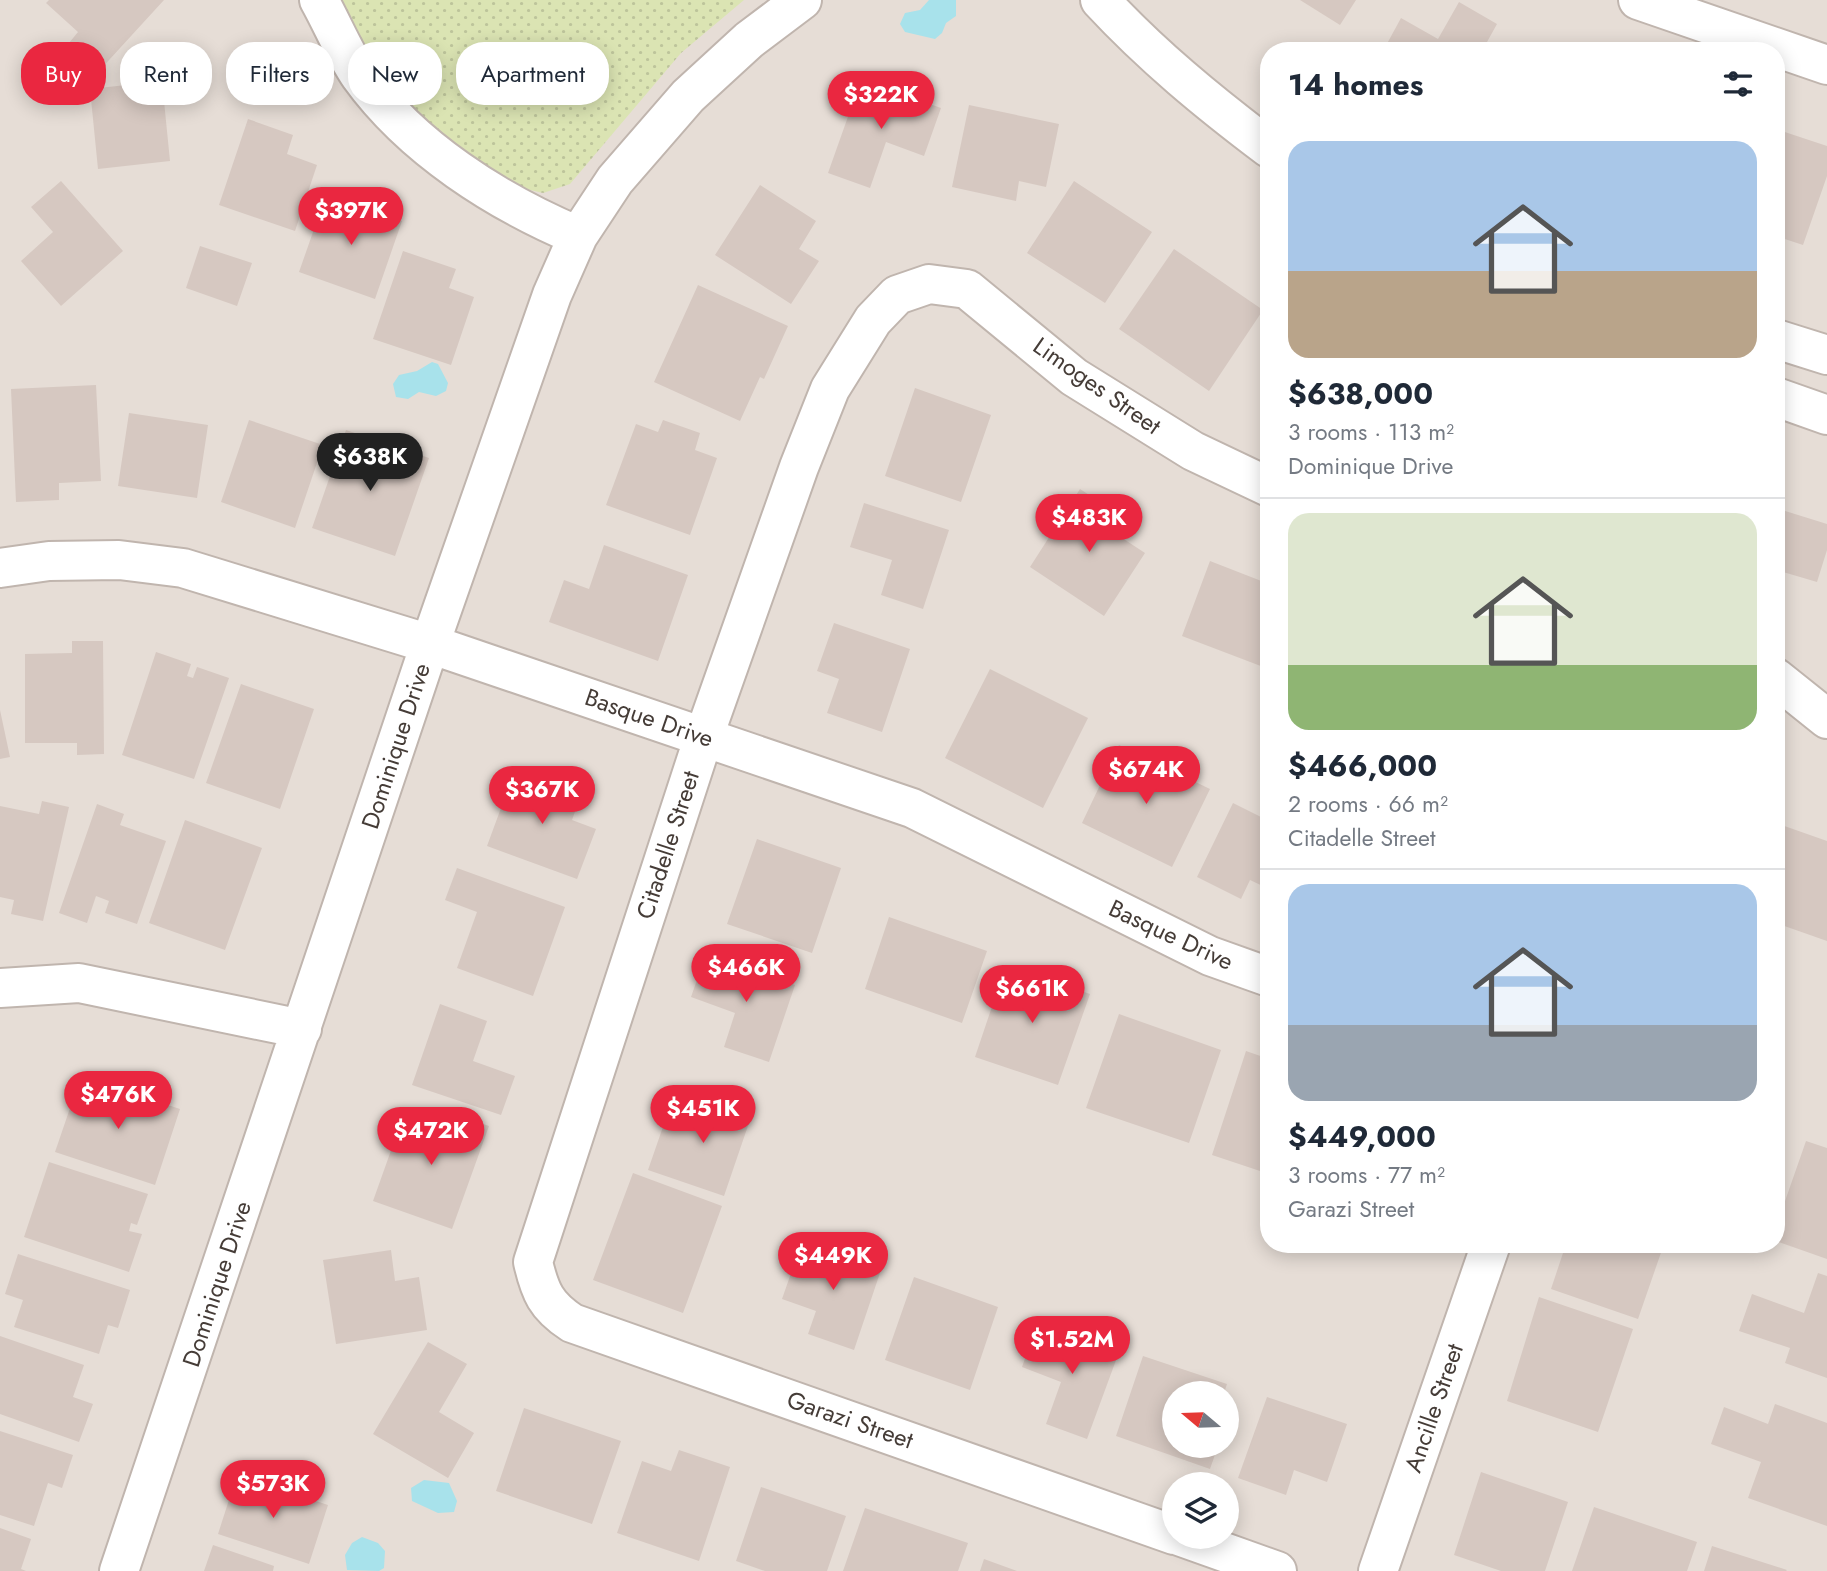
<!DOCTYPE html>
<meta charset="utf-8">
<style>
:root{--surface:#fff;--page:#f6f6f7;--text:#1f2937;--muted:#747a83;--line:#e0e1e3;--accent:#ea2740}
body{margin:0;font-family:Jost,sans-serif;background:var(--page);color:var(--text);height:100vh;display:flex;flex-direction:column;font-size:26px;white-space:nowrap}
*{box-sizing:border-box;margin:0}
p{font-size:23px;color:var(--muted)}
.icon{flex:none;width:38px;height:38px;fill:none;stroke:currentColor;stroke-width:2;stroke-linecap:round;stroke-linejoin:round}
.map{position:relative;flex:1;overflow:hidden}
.side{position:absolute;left:1260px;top:42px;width:525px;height:1211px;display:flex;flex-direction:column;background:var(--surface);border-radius:28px;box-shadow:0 4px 18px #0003}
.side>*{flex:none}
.top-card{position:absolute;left:21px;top:42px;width:665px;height:63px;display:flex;gap:14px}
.needle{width:46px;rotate:289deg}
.tools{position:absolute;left:1162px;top:1381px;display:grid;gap:14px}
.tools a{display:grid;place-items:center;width:77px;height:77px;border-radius:50%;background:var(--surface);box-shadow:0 4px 18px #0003;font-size:35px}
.price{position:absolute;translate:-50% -60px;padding:0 16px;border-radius:24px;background:var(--accent);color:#fff;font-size:23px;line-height:46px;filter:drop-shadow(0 2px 4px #0008)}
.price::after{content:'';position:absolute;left:50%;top:42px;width:21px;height:16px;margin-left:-10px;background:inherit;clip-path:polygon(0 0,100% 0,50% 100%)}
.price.on{background:#222;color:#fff}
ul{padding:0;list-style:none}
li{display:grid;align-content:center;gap:14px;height:371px;padding:0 28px}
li+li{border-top:2px solid var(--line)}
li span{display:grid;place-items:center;height:217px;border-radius:21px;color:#555}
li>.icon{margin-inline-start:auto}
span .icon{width:126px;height:126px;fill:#fffc;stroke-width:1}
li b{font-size:30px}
h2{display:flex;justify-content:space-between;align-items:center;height:84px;padding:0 28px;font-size:30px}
.tag{padding:0 24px;border-radius:28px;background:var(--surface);box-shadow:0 4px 18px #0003;font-size:24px;line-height:63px}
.tag.on{background:var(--accent);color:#fff}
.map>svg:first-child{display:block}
</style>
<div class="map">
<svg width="1827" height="1571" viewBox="0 0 1827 1571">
<defs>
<pattern id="green-dots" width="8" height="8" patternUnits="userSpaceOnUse" patternTransform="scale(1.75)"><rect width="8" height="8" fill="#dbe4b3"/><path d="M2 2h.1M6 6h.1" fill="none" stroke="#bdc49b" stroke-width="1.8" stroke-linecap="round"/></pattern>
</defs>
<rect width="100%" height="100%" fill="#f3ece8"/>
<path fill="#e6ddd6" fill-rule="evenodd" d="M0 0H1827V1571H0ZM1269 51H1776V1244H1269ZM1174 1393H1227V1446H1174ZM1174 1484H1227V1536H1174Z"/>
<path fill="url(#green-dots)" d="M338 0H744L681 53 570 184 543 193 522 188 443 140 381 77Z"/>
<path fill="#a8e2eb" d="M929 0H956V16L946 23 942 33 935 39 905 32 900 24 905 13 920 10Z
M432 362 438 364 448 383 446 391 436 396 419 392 408 399 396 397 393 384 399 375 417 371Z
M424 1480 449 1483 457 1501 454 1512 438 1513 412 1501 411 1488Z
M362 1537 378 1543 385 1551 384 1568 379 1571 347 1570 345 1555 352 1543Z"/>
<path fill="#d6c8c1" d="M49 0H164L99 71 69 43 78 32 46 3Z
M1300 0H1356L1340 25Z
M1459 2 1497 24 1482 51H1383L1401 18 1438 39Z
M1529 45 1544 50V51H1528Z
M861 80 941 108 924 156 886 142 870 188 828 173Z
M162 81 170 161 98 169 90 89Z
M969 105 1059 124 1046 187 1019 181 1016 201 952 187Z
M248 119 293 135 287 154 317 165 295 231 219 205Z
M1776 129 1827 146V176L1803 245 1776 236Z
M61 181 123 251 61 306 21 261 53 232 31 207Z
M1074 181 1152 232 1105 303 1027 253Z
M760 185 816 221 799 249 819 261 791 304 715 255Z
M326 195 402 221 375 299 299 272Z
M200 246 252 263 237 306 186 288Z
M1174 249 1263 310 1209 391 1119 329Z
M403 251 456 269 449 288 474 297 451 365 373 339Z
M698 285 788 326 764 379 760 377 740 421 654 382Z
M96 385 101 481 59 483V500L16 502 11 389Z
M915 388 991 415 961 502 885 476Z
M129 413 208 425 197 498 118 486Z
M249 420 323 445 295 528 221 502Z
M663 420 700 433 695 450 717 458 690 535 606 505 636 424 658 432Z
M346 430 429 458 395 556 312 528Z
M1080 489 1123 517 1113 532 1145 553 1104 616 1030 567Z
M864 503 949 530 923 609 881 595 892 560 850 547Z
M1776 508 1827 524V550L1817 582 1776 570Z
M604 545 688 575 658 661 549 622 564 580 589 589Z
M1210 561 1269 584V659L1266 668 1182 636Z
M834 623 910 649 882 732 827 713 839 679 817 671Z
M72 641H103L104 754 77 755V743H25V654L72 653Z
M156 652 191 664 187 676 193 678 197 667 229 678 194 779 122 755Z
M990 669 1088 718 1043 808 945 758Z
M241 684 314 709 280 809 206 783Z
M0 710 10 757 0 759Z
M1119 745 1210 789 1172 867 1082 823Z
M515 770 581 795 572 820 596 829 577 879 487 846Z
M42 801 69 807 43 921 11 914 14 900 0 897V806L39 814Z
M1233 803 1269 821V889L1250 880 1241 899 1197 877Z
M97 804 124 814 120 825 166 841 137 924 105 913 109 901 96 896 87 923 59 913Z
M185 820 262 848 225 950 149 923Z
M1776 823 1827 841V941L1776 923Z
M757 839 841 868 812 953 727 924Z
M457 868 565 907 533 996 457 968 477 912 445 900Z
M889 917 987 951 962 1023 865 989Z
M706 954 795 985 769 1062 724 1047 735 1013 691 997Z
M1006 965 1090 994 1058 1085 975 1057Z
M440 1004 487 1021 473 1061 515 1076 501 1115 412 1085Z
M1119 1014 1221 1050 1189 1143 1086 1108Z
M1246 1051 1269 1059V1174L1212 1155Z
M81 1076 180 1109 155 1185 55 1152Z
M700 1093 753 1111 724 1196 648 1170 665 1121 688 1129Z
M439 1109 489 1126 452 1229 373 1201 404 1114 433 1124Z
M1806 1141 1827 1148V1259L1776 1241V1227Z
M49 1162 148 1194 137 1225 131 1223 129 1231 142 1234 129 1272 24 1237Z
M633 1173 722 1206 683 1313 593 1280Z
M803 1239 882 1267 854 1350 808 1334 816 1311 782 1299Z
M1566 1244H1664L1638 1319 1551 1289Z
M391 1250 395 1281 419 1277 427 1330 336 1344 323 1260Z
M18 1254 130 1290 118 1328 108 1325 99 1354 14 1327 23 1300 5 1294Z
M1818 1273 1827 1276V1378L1785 1363 1790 1348 1739 1331 1752 1294 1804 1313Z
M914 1277 998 1307 970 1390 885 1360Z
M1539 1297 1633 1329 1598 1432 1507 1401Z
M1038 1322 1119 1352 1087 1439 1046 1424 1061 1382 1022 1367Z
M0 1336 84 1365 73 1397 93 1404 79 1442 0 1414Z
M428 1342 467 1364 439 1412 474 1433 448 1478 373 1434Z
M1143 1356 1227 1384 1224 1393H1174V1446H1218L1210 1469 1116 1436Z
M1267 1397 1347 1424 1327 1482 1294 1470 1286 1495 1238 1478Z
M1775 1404 1827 1423V1526L1748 1498 1761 1462 1711 1444 1724 1407 1768 1424Z
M524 1408 621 1441 592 1524 496 1491Z
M0 1431 73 1455 62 1488 48 1483 34 1526 0 1515Z
M679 1450 730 1467 699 1561 617 1533 642 1461 671 1471Z
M1481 1472 1568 1502 1545 1571H1501L1454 1555Z
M237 1475 328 1505 309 1564 218 1534Z
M761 1487 846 1516 827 1571H765L736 1561Z
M1594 1507 1697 1542 1687 1571H1572Z
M865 1508 968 1543 958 1571H843Z
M0 1528 31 1539 21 1569 26 1571H0Z
M213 1545 274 1566 273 1571H204Z
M1712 1546 1787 1570 1786 1571H1704Z
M984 1559 1017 1571H980Z"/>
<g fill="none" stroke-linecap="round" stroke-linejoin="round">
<g stroke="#c0b5ae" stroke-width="42">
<path id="minor" d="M319 0C333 25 344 53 360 76 412 148 497 202 578 236
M1100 0C1152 56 1208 102 1269 148
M1638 0 1827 65
M1776 339 1827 355
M1776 397 1827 415
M0 568 49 561 119 560 183 568 430 644 912 808 1210 956 1269 977
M1776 678 1827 719
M0 988 79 983 302 1029
M1174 1535 572 1323C546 1306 540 1292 533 1262L704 736 799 467 830 389 873 320 897 295 929 284 967 289 1074 377 1193 451 1269 487
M1179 1536 1277 1571
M119 1571 430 644 552 295 578 236 615 180 688 96 749 40 802 0
M1378 1571 1491 1244"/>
</g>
<use href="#minor" stroke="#fff" stroke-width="38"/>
</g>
<g text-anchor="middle" stroke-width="6" stroke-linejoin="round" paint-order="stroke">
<g font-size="24" fill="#453c37" stroke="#fff">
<text transform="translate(1097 386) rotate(35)" y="8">Limoges Street</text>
<text transform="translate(649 718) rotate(19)" y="8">Basque Drive</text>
<text transform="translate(396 746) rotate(-72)" y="8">Dominique Drive</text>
<text transform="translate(668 845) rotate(-72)" y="8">Citadelle Street</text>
<text transform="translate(1171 935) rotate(25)" y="8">Basque Drive</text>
<text transform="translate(217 1284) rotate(-72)" y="8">Dominique Drive</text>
<text transform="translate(1434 1408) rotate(-71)" y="8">Ancille Street</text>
<text transform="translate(850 1420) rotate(19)" y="8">Garazi Street</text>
</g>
</g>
</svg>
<div class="tools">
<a><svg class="needle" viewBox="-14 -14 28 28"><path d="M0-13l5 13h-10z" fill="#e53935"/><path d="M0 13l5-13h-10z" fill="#747a83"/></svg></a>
<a><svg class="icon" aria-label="layers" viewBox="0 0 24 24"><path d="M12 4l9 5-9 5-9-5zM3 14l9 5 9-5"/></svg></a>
</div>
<b class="price" style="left:881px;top:131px">$322K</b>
<b class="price" style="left:351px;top:247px">$397K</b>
<b class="price on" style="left:370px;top:493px">$638K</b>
<b class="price" style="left:1089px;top:554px">$483K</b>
<b class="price" style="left:1146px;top:806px">$674K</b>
<b class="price" style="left:542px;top:826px">$367K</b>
<b class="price" style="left:746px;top:1004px">$466K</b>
<b class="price" style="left:1032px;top:1025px">$661K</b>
<b class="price" style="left:118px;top:1131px">$476K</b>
<b class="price" style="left:703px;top:1145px">$451K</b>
<b class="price" style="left:431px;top:1167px">$472K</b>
<b class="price" style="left:833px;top:1292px">$449K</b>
<b class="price" style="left:1072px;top:1376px">$1.52M</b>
<b class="price" style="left:273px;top:1520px">$573K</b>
<div class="top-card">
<a class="tag on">Buy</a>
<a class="tag">Rent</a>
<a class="tag">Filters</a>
<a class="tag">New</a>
<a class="tag">Apartment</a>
</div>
<section class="side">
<h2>14 homes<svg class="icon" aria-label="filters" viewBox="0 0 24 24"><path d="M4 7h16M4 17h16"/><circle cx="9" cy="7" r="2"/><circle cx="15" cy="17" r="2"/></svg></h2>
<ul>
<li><span style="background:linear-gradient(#a9c7e8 60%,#b9a48a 0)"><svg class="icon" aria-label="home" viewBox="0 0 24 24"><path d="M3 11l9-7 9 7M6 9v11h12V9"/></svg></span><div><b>$638,000</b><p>3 rooms · 113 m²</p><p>Dominique Drive</p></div></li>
<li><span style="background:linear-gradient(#dfe7d0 70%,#8fb573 0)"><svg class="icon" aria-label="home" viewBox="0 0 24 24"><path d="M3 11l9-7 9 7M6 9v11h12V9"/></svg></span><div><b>$466,000</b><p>2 rooms · 66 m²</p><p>Citadelle Street</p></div></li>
<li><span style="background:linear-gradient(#a9c7e8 65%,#9aa5b1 0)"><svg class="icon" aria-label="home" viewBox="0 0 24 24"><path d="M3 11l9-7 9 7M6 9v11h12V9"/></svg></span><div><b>$449,000</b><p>3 rooms · 77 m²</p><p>Garazi Street</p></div></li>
</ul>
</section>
</div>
